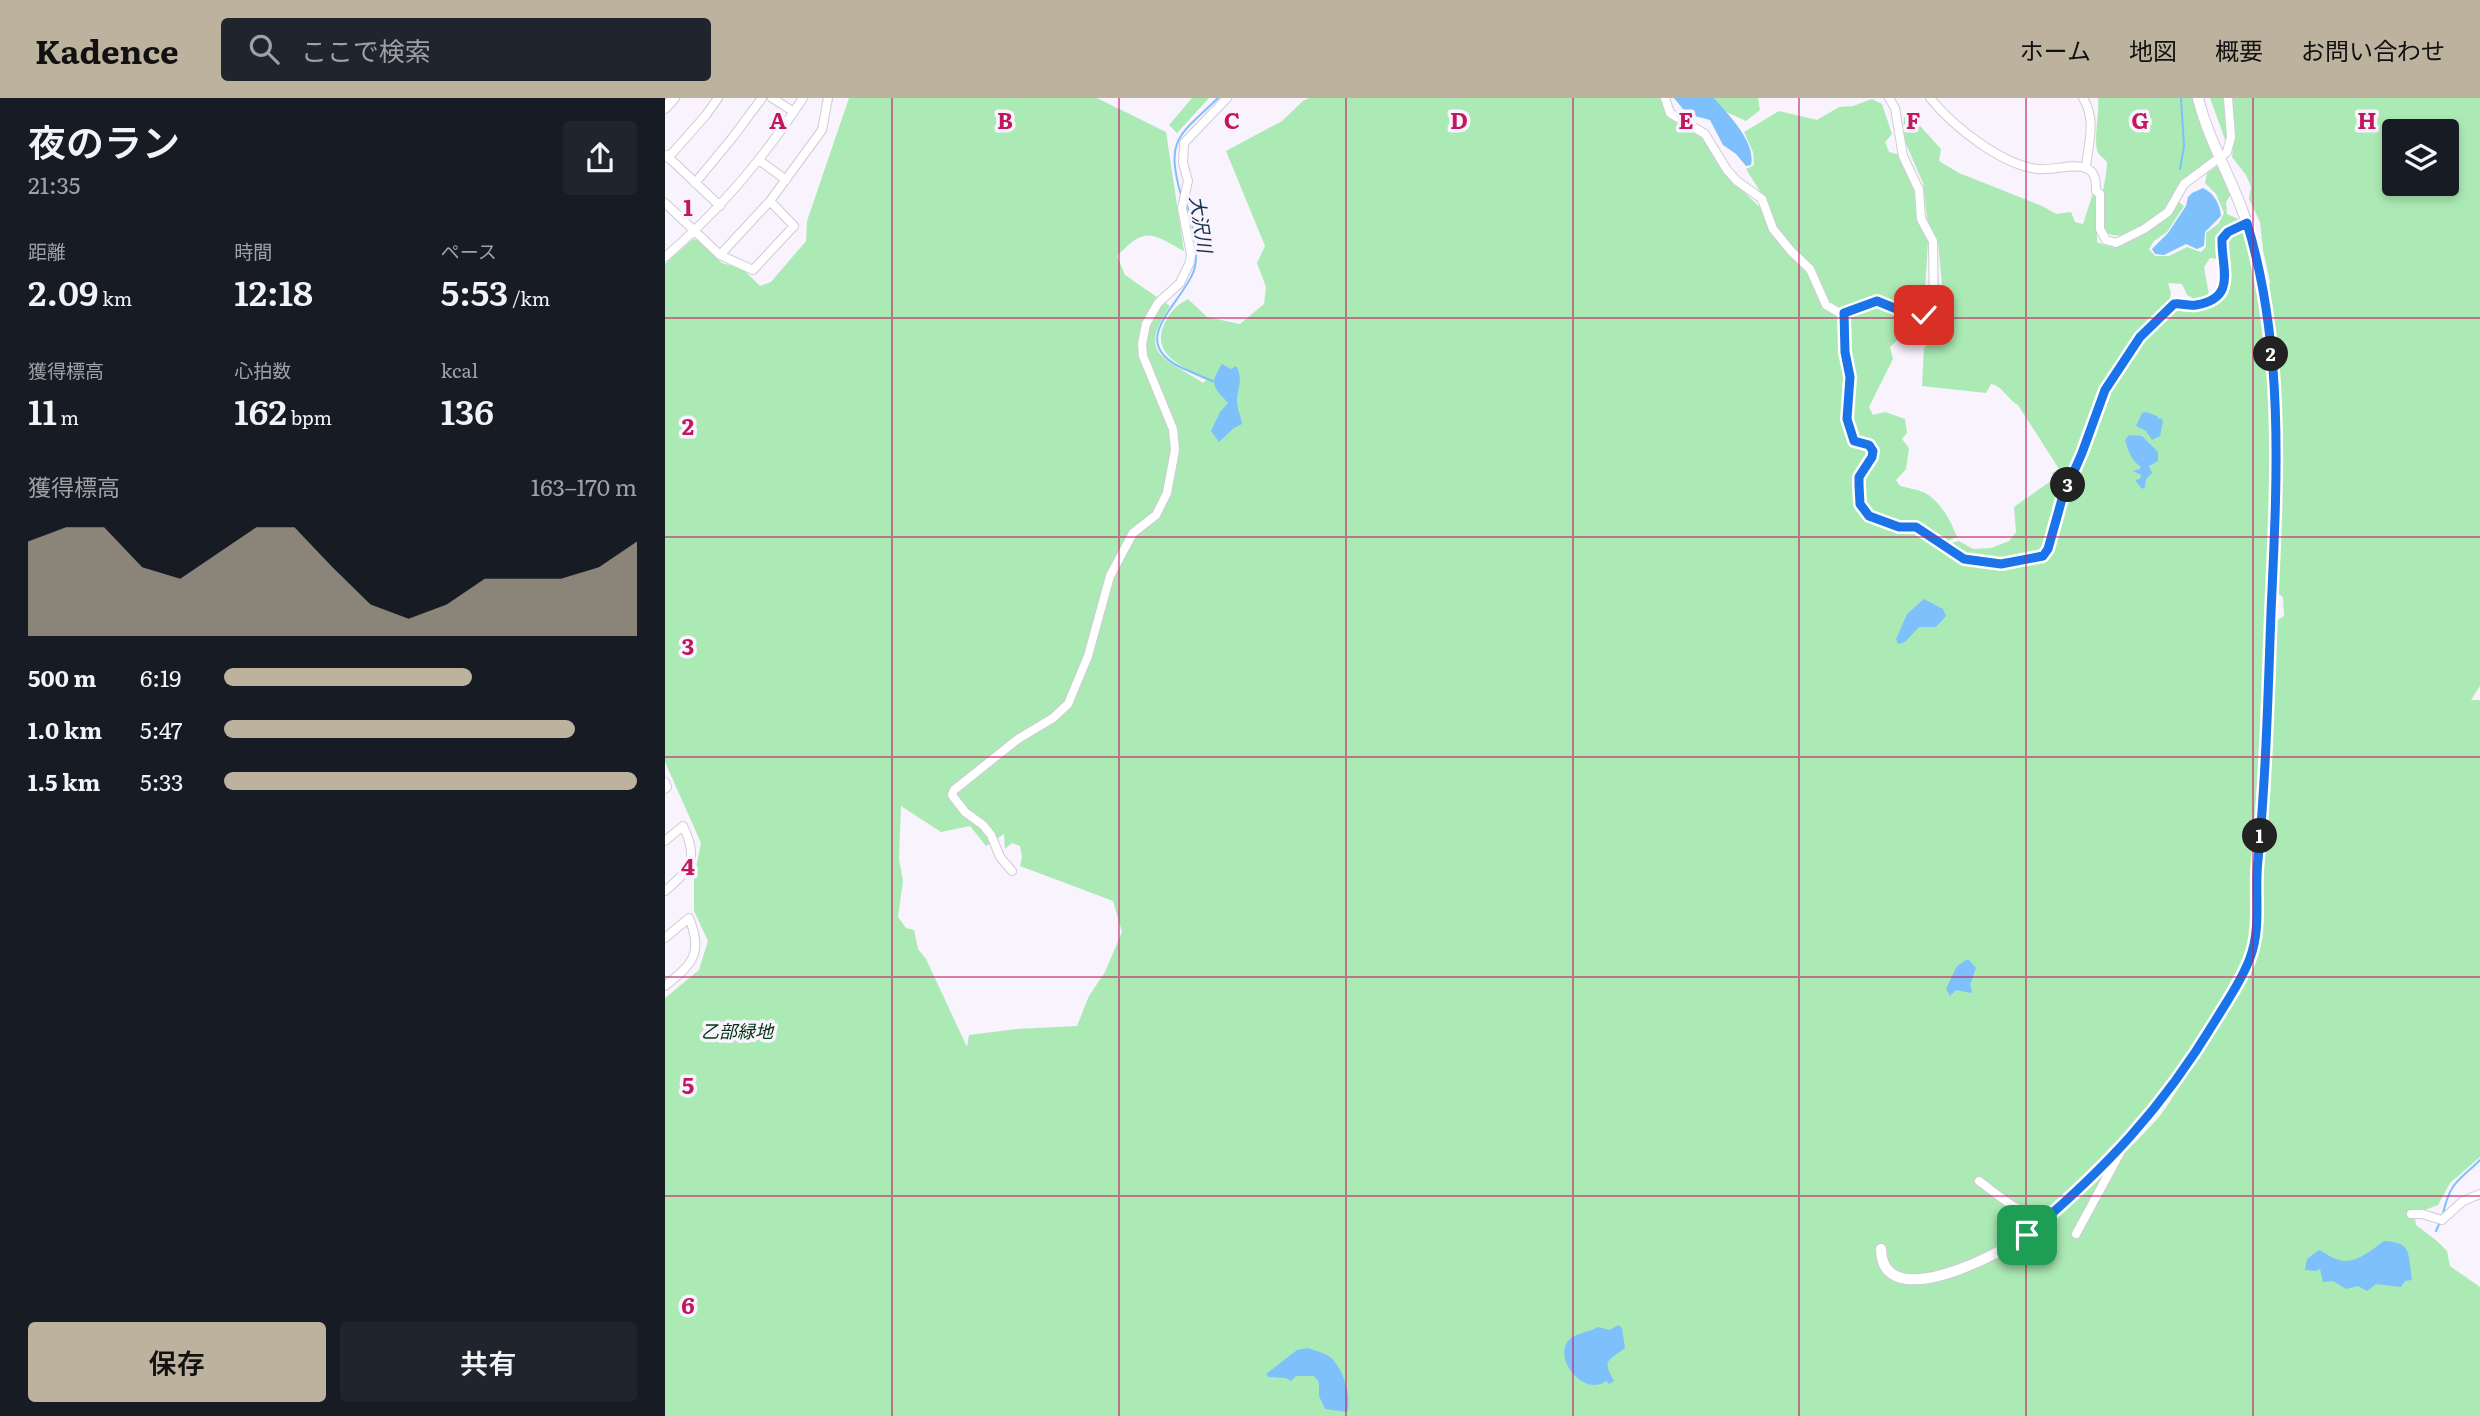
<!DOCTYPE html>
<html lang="ja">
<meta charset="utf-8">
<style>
:root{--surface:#171b24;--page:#20242c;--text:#f1f3f6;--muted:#9ea1a6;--accent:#bcb29e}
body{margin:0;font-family:Literata,"Noto Sans JP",serif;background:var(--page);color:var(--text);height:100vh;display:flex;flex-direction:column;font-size:26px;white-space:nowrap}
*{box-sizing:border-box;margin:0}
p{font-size:23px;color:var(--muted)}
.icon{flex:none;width:38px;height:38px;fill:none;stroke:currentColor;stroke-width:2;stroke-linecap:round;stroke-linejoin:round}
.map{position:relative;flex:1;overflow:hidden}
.panel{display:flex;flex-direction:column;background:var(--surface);width:665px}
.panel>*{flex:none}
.fabs{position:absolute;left:1717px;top:21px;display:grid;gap:14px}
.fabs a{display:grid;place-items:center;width:77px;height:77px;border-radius:7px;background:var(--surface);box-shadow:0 4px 10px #0003;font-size:35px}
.pin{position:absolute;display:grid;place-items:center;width:60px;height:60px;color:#fff;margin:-30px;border-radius:14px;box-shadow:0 4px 10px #0006}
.km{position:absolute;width:35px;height:35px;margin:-18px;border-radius:50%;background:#222;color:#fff;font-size:19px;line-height:35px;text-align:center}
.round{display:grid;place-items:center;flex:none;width:74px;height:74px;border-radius:7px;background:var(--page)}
.head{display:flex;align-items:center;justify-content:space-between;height:119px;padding:0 28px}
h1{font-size:38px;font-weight:600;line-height:52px}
.metrics{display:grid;grid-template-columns:repeat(3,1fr);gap:10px;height:119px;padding:7px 28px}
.metrics div{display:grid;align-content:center}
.metrics b{font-size:35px;font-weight:600}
.metrics small{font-size:19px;font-weight:400}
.metrics p{font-size:19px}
.chart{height:196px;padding:14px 28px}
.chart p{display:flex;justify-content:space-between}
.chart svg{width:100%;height:126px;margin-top:7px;fill:var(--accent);opacity:.7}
.button{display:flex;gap:14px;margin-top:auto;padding:14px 28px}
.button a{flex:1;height:80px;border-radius:7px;background:var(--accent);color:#111;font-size:28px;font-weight:600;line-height:80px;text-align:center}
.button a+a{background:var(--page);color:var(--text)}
ul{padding:0 28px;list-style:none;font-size:23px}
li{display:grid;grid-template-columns:112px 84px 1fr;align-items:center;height:52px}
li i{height:18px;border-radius:9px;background:var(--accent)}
header{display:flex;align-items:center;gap:42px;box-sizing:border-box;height:98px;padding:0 35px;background:var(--accent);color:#111}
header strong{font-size:33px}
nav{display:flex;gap:38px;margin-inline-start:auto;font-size:24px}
.search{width:490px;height:63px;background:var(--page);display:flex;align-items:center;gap:18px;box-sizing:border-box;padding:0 24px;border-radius:7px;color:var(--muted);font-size:26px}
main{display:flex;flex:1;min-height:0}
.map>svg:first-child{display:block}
.green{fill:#aceab5;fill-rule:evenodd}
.water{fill:#7dc0fc}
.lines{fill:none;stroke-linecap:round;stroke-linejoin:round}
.stream{stroke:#7dc0fc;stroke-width:2}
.street-casing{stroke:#d1c9d8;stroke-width:10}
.secondary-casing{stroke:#d1c9d8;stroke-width:12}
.street{stroke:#fff;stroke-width:8}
.secondary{stroke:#fff;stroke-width:10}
.route-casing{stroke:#fff;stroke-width:14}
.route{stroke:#1a73e8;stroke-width:9}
.grid{fill:none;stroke:#c2185b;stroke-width:2;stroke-opacity:0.55}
.labels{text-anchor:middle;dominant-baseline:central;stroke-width:7;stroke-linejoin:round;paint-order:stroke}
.park-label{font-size:18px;font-style:italic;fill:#00340f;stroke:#f8f3fd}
.water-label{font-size:19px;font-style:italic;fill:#143149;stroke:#f8f3fd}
.grid-label{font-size:23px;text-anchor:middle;font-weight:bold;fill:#c2185b;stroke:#f8f3fd;stroke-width:7;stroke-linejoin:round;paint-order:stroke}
</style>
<header>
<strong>Kadence</strong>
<div class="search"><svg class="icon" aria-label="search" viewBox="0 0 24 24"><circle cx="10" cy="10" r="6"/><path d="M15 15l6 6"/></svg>ここで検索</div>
<nav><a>ホーム</a><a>地図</a><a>概要</a><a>お問い合わせ</a></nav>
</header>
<main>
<section class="panel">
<div class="head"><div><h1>夜のラン</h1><p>21:35</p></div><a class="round"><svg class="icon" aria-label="share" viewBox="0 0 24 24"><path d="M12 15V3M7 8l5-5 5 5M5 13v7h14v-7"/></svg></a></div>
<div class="metrics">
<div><p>距離</p><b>2.09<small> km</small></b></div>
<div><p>時間</p><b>12:18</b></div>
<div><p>ペース</p><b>5:53<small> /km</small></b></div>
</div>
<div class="metrics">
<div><p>獲得標高</p><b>11<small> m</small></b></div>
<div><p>心拍数</p><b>162<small> bpm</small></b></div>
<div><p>kcal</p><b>136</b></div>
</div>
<div class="chart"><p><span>獲得標高</span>163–170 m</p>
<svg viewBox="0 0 160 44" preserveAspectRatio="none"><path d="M0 44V11L10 6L20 6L30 20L40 24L50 15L60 6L70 6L80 20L90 33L100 38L110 33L120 24L130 24L140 24L150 20L160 11V44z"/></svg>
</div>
<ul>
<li><b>500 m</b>6:19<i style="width:60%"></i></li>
<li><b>1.0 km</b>5:47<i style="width:85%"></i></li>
<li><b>1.5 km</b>5:33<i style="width:100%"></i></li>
</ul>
<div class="button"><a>保存</a><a>共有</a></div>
</section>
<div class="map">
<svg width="1815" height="1318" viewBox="0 0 1815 1318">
<rect width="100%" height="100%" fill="#f8f3fd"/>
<path class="green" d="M184,0H432L501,34L519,153C485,135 481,128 452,158L460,177L505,208C471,258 501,260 538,285L542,281C521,270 487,259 498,229C504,215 510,208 523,201L542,219L575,226L599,206L601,189L592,165L600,148L561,53L617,23L638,3L644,0H998L1004,17L1011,24L1040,39L1062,78L1099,113L1109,138L1147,181L1160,212C1181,221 1191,214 1211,205L1241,219L1264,221L1262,230L1254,239L1238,237L1225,249L1228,261L1204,309L1208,317L1220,314L1240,321L1242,335L1237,341L1244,350L1241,371L1231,382L1235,388C1242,390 1251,391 1258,394C1275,402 1286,423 1292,439L1282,443L1287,458C1311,468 1352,476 1376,461C1391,451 1391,423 1396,407C1402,390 1412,375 1419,359C1427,339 1431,318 1439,298C1455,264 1481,235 1508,210C1517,207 1526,210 1536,207C1575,198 1557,171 1559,142L1562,137L1575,130L1579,132L1604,261L1609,391L1598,594L1596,669L1588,772L1586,841L1564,900L1511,979L1451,1052L1408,1094L1360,1134L1326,1154L1307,1162L1309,1169C1366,1145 1405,1108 1449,1065C1464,1050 1480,1035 1494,1019C1511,997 1524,970 1539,946C1563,909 1585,875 1596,832L1609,524L1619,518L1618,500L1610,491L1615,341L1612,281L1602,199L1605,184L1598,152L1595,124L1584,101L1586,89L1581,77L1567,59L1569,38L1567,0H1815V588L1806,602H1815V1059L1785,1085L1773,1107L1757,1113L1750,1120L1751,1127L1772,1143L1782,1153L1785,1168L1815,1189V1318H0V900L34,872L43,843L29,813V780L36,745L0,664V166L28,141L33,142L57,165L78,171L95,188L106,184L141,143L142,123ZM1729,33H1782V86H1729ZM236,708L276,734L305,728L321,748L339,736L340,751L347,745L355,748L357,759L355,768L448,803L457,834L440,874L424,898L412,928L352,931L304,937L302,949L261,861L253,851L249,832L241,830L233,819L238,783L234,761Z
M527,0H544L512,35L504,27Z
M1049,0H1093L1095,12L1081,23L1059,13Z
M1433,0H1528L1539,34L1552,59C1540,68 1522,77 1513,89C1508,96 1506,106 1500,112C1490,124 1446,152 1438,128C1431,107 1442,85 1442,64C1440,61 1436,59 1434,56C1427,48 1435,13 1433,0Z
M1545,0H1560L1562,47Z
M1207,1L1217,6L1227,36L1220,44L1224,54L1235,57L1249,82L1257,130L1263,143L1259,210L1252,213L1239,211L1220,203L1178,212L1165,206L1148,168L1127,151L1109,127L1101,103L1081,71L1089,67L1088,54L1079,34L1114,13L1152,22L1174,9L1188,8Z
M1239,19L1248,20L1276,51L1274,63L1294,75L1377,108L1391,116L1406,114L1410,124L1418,126L1428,95L1432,97V144C1437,146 1443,149 1448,148C1470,147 1501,121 1514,104L1519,108L1502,134L1489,143L1484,151L1490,158H1504L1522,149L1536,154L1541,149V135L1554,125L1559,115L1551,96L1540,85L1542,75L1555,66L1567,95L1561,104L1562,116L1578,123L1564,131L1555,161L1545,160L1539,169L1544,197L1534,203L1522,197L1517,186L1503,185L1506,195L1504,206L1461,254L1395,400L1383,433L1381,450L1375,456L1340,462L1294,455L1286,445L1294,443L1308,451L1326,450L1344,443L1351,434L1349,409L1390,380L1387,375L1394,371L1353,307C1342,301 1338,288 1326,286L1321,295L1257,288L1259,250L1272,236L1278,197L1273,144L1262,121L1258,85L1238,39Z"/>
<path class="water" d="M1009,0H1049C1063,17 1091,43 1086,67L1081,68L1071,56L1058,47L1045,22L1022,16Z
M1538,90C1549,95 1555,106 1556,118L1540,134L1539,148L1532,151L1521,146L1499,157L1490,156L1487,151L1503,135L1521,108L1523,99L1527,95Z
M557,266L566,271L571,268C579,281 572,290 572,303C572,311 576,318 577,326L569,330L554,344L546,333L555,314L563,305C548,288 544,287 557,266Z
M1481,314L1492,318L1494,321L1496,320L1498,323L1495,338L1487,342L1481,333L1471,328L1477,315Z
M1464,337L1477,338L1493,354V363L1484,368L1487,375L1481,381L1480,389L1477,391L1470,382L1475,381L1476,377L1468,373L1475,371L1476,369C1465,361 1464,354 1460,342Z
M1259,501L1278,511L1281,518L1271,529H1254L1240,544L1233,546L1231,541L1242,516Z
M1301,862H1304L1311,870L1305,887L1307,893L1306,895L1291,892L1285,898L1281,891L1292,868Z
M1719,1143C1748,1144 1743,1157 1747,1182L1740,1183L1736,1189L1711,1186L1702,1193L1693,1188L1681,1191L1668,1183L1658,1184L1655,1171L1651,1173L1640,1172L1642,1161L1654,1152C1661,1155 1666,1160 1674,1162C1690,1167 1706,1152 1719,1143Z
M953,1227L957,1230L960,1250C942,1264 937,1261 949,1283L944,1286L941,1283C921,1299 888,1263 903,1243C909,1235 925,1234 933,1229L945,1232Z
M643,1250C651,1253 662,1255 668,1262C679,1273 687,1300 682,1314L660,1311L654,1298V1284L649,1278H631L626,1283L621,1280L604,1279L601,1276L632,1252Z"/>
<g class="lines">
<path class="stream" d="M1515,71L1519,48L1516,0
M516,97C500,40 514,38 553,0
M521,104C527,124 536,155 528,175C514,208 463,243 515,269C527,274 538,280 551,284
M1778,1116C1785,1083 1794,1083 1815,1062
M1771,1133L1775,1124"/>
<g class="street-casing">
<path id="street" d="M107,0L129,14
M1000,0L1005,15L1040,36L1062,72L1072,83L1097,101L1108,131L1126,153L1145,171L1161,207L1173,214H1179L1212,203L1239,214L1269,218L1268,143L1256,121L1254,92L1238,58L1230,10L1224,0
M1265,0C1288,28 1335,66 1372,71C1387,73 1407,65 1421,70C1431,74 1431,84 1431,93L1435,96V131L1441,142L1451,145L1479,131L1503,114L1519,86L1562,54L1566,39L1563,0
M1418,0C1432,23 1423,45 1421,70
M1,57L55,108
M3,60L41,17L53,0
M94,62L121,82
M30,85L68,39L97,0
M0,105L55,157L88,172L129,128L105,103
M55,157L105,103L157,32L163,0
M0,159C54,113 99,60 138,0
M1179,214L1180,254L1185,279L1182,321L1189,343L1204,347L1208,353L1207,359L1194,379V387L1195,406L1204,418L1234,429H1251L1299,461L1336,466L1378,458L1383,451L1397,401L1417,355L1440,292L1475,239L1509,206L1528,207L1552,200L1560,184L1557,141L1563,134L1582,125
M0,684L2,689L0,691
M0,743L18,728C34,760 26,771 0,793
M347,773L335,759L326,737L318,727L300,714L287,697L289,692L353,641L388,620L403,606L423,558L445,478L468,435L491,417L502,395L510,352L508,331L478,258L477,246L481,226L493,205L515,185L525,164L526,156L517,110L523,83L518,65L519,45L562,0
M0,840L24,820C39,856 27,866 0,888
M1314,1083C1335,1098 1356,1119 1383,1120
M1746,1116H1757L1777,1122L1798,1103L1815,1096
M1411,1136L1455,1055"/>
</g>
<g class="secondary-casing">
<path id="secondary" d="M0,10L9,0
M1216,1151C1217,1219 1340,1154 1364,1135C1439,1077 1501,1004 1550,924C1562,904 1575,884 1584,862C1597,831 1590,797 1592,764C1599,677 1603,590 1607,503C1608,463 1612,423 1612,383C1612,305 1605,229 1589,152C1578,97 1546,53 1533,0"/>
</g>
<use href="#street" class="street"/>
<use href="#secondary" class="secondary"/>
</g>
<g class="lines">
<g class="route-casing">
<path id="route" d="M1259,217L1239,214L1212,203L1179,215L1180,254L1185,279L1182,321L1189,343L1204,347L1208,353L1207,359L1194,379V387L1195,406L1204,418L1234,429H1251L1299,461L1336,466L1378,458L1383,451L1397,401L1417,355L1440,292L1475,239L1509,206C1516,205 1523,208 1531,207C1573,200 1556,170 1557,141L1563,134L1582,125C1620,251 1612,384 1606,514C1603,597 1601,679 1593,762C1589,794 1597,829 1585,860C1577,882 1562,903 1550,923C1497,1011 1440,1071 1362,1137"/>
</g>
<use href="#route" class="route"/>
</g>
<path class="grid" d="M227,0V1318M454,0V1318M681,0V1318M908,0V1318M1134,0V1318M1361,0V1318M1588,0V1318M0,220H1815M0,439H1815M0,659H1815M0,879H1815M0,1098H1815"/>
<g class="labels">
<g class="park-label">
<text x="72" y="932">乙部緑地</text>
</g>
<g class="water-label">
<text transform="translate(537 126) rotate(81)">大沢川</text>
</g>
</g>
<g class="grid-label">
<text x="113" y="31">A</text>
<text x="340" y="31">B</text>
<text x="567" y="31">C</text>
<text x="794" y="31">D</text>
<text x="1021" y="31">E</text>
<text x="1248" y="31">F</text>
<text x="1475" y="31">G</text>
<text x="1702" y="31">H</text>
<text x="23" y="118">1</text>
<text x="23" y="337">2</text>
<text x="23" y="557">3</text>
<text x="23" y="777">4</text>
<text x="23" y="996">5</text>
<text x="23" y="1216">6</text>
</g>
</svg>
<div class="fabs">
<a><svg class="icon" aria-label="layers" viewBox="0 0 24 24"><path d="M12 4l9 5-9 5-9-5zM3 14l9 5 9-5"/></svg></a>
</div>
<div class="pin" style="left:1362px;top:1137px;background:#1e9e55"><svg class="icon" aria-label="arrive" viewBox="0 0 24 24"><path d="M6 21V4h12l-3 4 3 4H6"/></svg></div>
<div class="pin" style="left:1259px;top:217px;background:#d93025"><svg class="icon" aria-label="check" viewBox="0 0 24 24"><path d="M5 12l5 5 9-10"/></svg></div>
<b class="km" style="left:1595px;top:738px">1</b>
<b class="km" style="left:1606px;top:256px">2</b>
<b class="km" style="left:1403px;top:387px">3</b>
</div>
</main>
